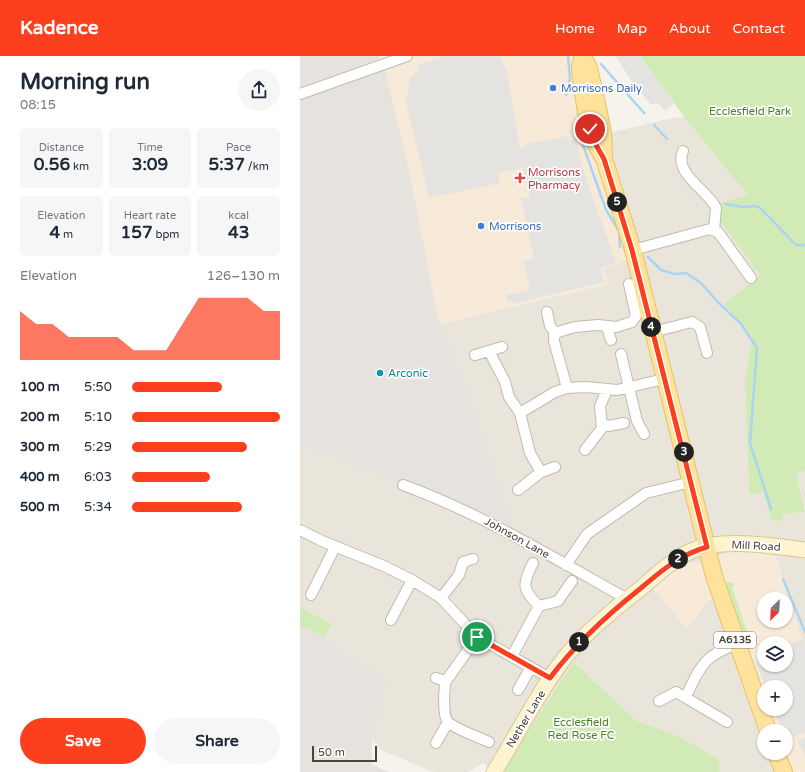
<!DOCTYPE html>
<meta charset="utf-8">
<style>
:root{--surface:#fff;--page:#f6f6f7;--text:#1f2937;--muted:#747a83;--accent:#fc3f1d}
body{margin:0;font-family:"Varela Round",sans-serif;background:var(--page);color:var(--text);height:100vh;display:flex;flex-direction:column;font-size:15px;white-space:nowrap}
*{box-sizing:border-box;margin:0}
p{font-size:13px;color:var(--muted)}
.icon{flex:none;width:22px;height:22px;fill:none;stroke:currentColor;stroke-width:2;stroke-linecap:round;stroke-linejoin:round}
.map{position:relative;flex:1;overflow:hidden}
.drawer{display:flex;flex-direction:column;background:var(--surface);width:300px}
.drawer>*{flex:none}
.needle{width:26px;rotate:204deg}
.controls{position:absolute;left:457px;top:536px;display:grid;gap:8px}
.controls a{display:grid;place-items:center;width:36px;height:36px;border-radius:50%;background:var(--surface);box-shadow:0 1px 3px #0004;font-size:20px}
.scale{position:absolute;left:12px;bottom:10px;width:65px;box-sizing:border-box;padding-left:4px;border:2px solid #4b4439;border-top:0;font-size:11px;line-height:14px;white-space:nowrap;color:#4b4439;-webkit-text-stroke:3px #fff;paint-order:stroke}
.pin{position:absolute;display:grid;place-items:center;width:34px;height:34px;color:#fff;margin:-17px;border:2px solid #fff;border-radius:50%;box-shadow:0 1px 4px #0007}
.km{position:absolute;width:20px;height:20px;margin:-10px;border-radius:50%;background:#222;color:#fff;font-size:11px;line-height:20px;text-align:center}
.round{display:grid;place-items:center;flex:none;width:42px;height:42px;border-radius:21px;background:var(--page)}
.summary{display:flex;align-items:center;justify-content:space-between;height:68px;padding:0 20px}
h1{font-size:22px;font-weight:700;line-height:30px}
.stats{display:grid;grid-template-columns:repeat(3,1fr);gap:6px;height:68px;padding:4px 20px}
.stats div{display:grid;align-content:center;border-radius:6px;background:var(--page);text-align:center}
.stats b{font-size:17px;font-weight:700}
.stats small{font-size:11px;font-weight:400}
.stats p{font-size:11px}
.chart{height:112px;padding:8px 20px}
.chart p{display:flex;justify-content:space-between}
.chart svg{width:100%;height:72px;margin-top:4px;fill:var(--accent);opacity:.7}
.action{display:flex;gap:8px;margin-top:auto;padding:8px 20px}
.action a{flex:1;height:46px;border-radius:24px;background:var(--accent);color:#fff;font-size:16px;font-weight:700;line-height:46px;text-align:center}
.action a+a{background:var(--page);color:var(--text)}
ul{padding:0 20px;list-style:none;font-size:13px}
li{display:grid;grid-template-columns:64px 48px 1fr;align-items:center;height:30px}
li i{height:10px;border-radius:5px;background:var(--accent)}
header{display:flex;align-items:center;gap:24px;box-sizing:border-box;height:56px;padding:0 20px;background:var(--accent);color:#fff}
header strong{font-size:19px}
nav{display:flex;gap:22px;margin-inline-start:auto;font-size:14px}
main{display:flex;flex:1;min-height:0}
.map>svg:first-child{display:block}
.residential{fill:#eae5da}
.commercial{fill:#f7ead8;fill-rule:evenodd}
.industrial{fill:#e6e2dd}
.green{fill:#d2eab5}
.parking{fill:#e5e3e0}
.lines{fill:none;stroke-linecap:round;stroke-linejoin:round}
.stream{stroke:#a9d4f2;stroke-width:2.5}
.street-casing{stroke:#c2bbae;stroke-width:12}
.secondary-casing{stroke:#d6c79b;stroke-width:17}
.primary-casing{stroke:#e6c16a;stroke-width:18}
.street{stroke:#fff;stroke-width:10}
.secondary{stroke:#fff3cd;stroke-width:15}
.primary{stroke:#ffe39c;stroke-width:16}
.route-casing{stroke:#fff;stroke-width:8}
.route{stroke:#fc3f1d;stroke-width:5}
.shop-dot{fill:#3f7fe0;stroke:#fff;stroke-width:1.5}
.health-dot{fill:#e0444e;stroke:#fff;stroke-width:1.5}
.culture-dot{fill:#0f9aa8;stroke:#fff;stroke-width:1.5}
.labels{text-anchor:middle;dominant-baseline:central;stroke-width:3.5;stroke-linejoin:round;paint-order:stroke}
.shield{fill:#fff;stroke:#817c74;stroke-width:1}
.shield-label{font-size:10px;font-weight:bold;fill:#4b4439}
.shop-label{font-size:11px;fill:#366cbe;stroke:#fff;text-anchor:start}
.park-label{font-size:11px;fill:#4a7f2a;stroke:#fff}
.health-label{font-size:11px;fill:#be3a42;stroke:#fff;text-anchor:start}
.culture-label{font-size:11px;fill:#0d838f;stroke:#fff;text-anchor:start}
.street-label{font-size:11px;fill:#4b4439;stroke:#fff}
</style>
<header>
<strong>Kadence</strong>
<nav><a>Home</a><a>Map</a><a>About</a><a>Contact</a></nav>
</header>
<main>
<section class="drawer">
<div class="summary"><div><h1>Morning run</h1><p>08:15</p></div><a class="round"><svg class="icon" aria-label="share" viewBox="0 0 24 24"><path d="M12 15V3M7 8l5-5 5 5M5 13v7h14v-7"/></svg></a></div>
<div class="stats">
<div><p>Distance</p><b>0.56<small> km</small></b></div>
<div><p>Time</p><b>3:09</b></div>
<div><p>Pace</p><b>5:37<small> /km</small></b></div>
</div>
<div class="stats">
<div><p>Elevation</p><b>4<small> m</small></b></div>
<div><p>Heart rate</p><b>157<small> bpm</small></b></div>
<div><p>kcal</p><b>43</b></div>
</div>
<div class="chart"><p><span>Elevation</span>126–130 m</p>
<svg viewBox="0 0 160 44" preserveAspectRatio="none"><path d="M0 44V14L10 22L20 22L30 30L40 30L50 30L60 30L70 38L80 38L90 38L100 22L110 6L120 6L130 6L140 6L150 14L160 14V44z"/></svg>
</div>
<ul>
<li><b>100 m</b>5:50<i style="width:61%"></i></li>
<li><b>200 m</b>5:10<i style="width:100%"></i></li>
<li><b>300 m</b>5:29<i style="width:78%"></i></li>
<li><b>400 m</b>6:03<i style="width:53%"></i></li>
<li><b>500 m</b>5:34<i style="width:74%"></i></li>
</ul>
<div class="action"><a>Save</a><a>Share</a></div>
</section>
<div class="map">
<svg width="505" height="716" viewBox="0 0 505 716">
<rect width="100%" height="100%" fill="#f6f3ec"/>
<path class="residential" d="M377,61H384L449,139L421,166L460,219L424,248L452,281L445,325L449,438L464,437L483,458L505,456V592L474,496L403,508L397,506L409,544L415,543L464,680V697H470L478,716H419V703L380,681L335,664L274,606L201,716L183,707L168,716H133L81,694L72,684L87,625L72,612L51,604L43,597L35,585L25,581L32,568L0,551V390L128,434L214,472L169,338L140,268L308,228L303,213L326,204L309,77Z
M496,415L505,416V453Z"/>
<path class="commercial" d="M100,0H296L309,77L326,204L303,213L308,228L140,268L83,6Z
M428,495L474,496L505,592V716H478L470,697H486V675H464L415,543L409,544L387,573L351,530L376,511L389,505L403,508ZM464,543H486V565H464ZM464,587H486V609H464ZM464,631H486V653H464Z"/>
<path class="industrial" d="M0,0H79V5L83,6L110,119L136,252L140,268L169,338L214,472L128,434L0,390Z
M0,570L35,585L43,597L51,604L72,612L87,625L72,684V709L89,716H0Z"/>
<path class="green" d="M340,0H505V416L496,415L505,456L483,458V465L471,464L464,437L449,438L445,325L452,281L424,248L460,219L421,166L420,147L448,139L384,61Z
M428,526H433L434,530L432,531L447,576L442,578L426,531V527Z
M0,551L32,568L25,581L0,570Z
M274,606L335,664L380,681L419,703V716H201Z"/>
<path class="parking" d="M145,0H200L207,17L220,93L230,87L268,80L269,85L275,83L285,120L316,206L301,212L304,226L212,248V245L208,246L206,239L230,234L223,205L234,202L221,143L230,141L223,112L198,117L200,127L129,142L106,46L111,20L119,15L117,10Z
M316,0H340L374,48L365,55L358,47L351,49L330,23Z
M502,584L505,592V677L486,683V675H482L474,653H486V631H465L456,606L464,603V609H486V590Z
M505,681V700L498,685Z"/>
<g class="lines">
<path class="stream" d="M301,8L344,57
M266,39L270,23L268,0
M354,69L367,83
M276,78L282,86L306,154L319,175L320,191
M425,148L442,151L456,150L460,152L496,189H505
M348,201L361,214L375,218L386,217L401,227L417,245L441,268L457,292L450,387L471,453
M483,523L505,576"/>
<g class="street-casing">
<path id="street" d="M0,38L107,0
M383,95C373,118 409,135 416,152L414,174
M333,194L410,173L418,176L451,222
M247,256L250,270L256,278
M307,271L311,284
M353,276L392,266L400,271L407,297
M189,295L205,326L209,341L220,357L230,397L241,416
M321,298L337,365L344,378
M175,299L202,291
M267,332L254,285V279L258,276L275,271L298,269L316,271L332,266L336,260L329,228
M220,357L255,336L267,332L286,331L317,334L364,323
M302,368L308,370L324,367
M285,394L302,372L300,350L307,334
M103,429C182,458 254,502 327,543
M218,434L241,416L255,411
M0,474L22,485L84,510L112,524L141,542L177,581L250,622
M233,507C222,528 222,534 239,550L258,545L272,525
M266,509L287,478L346,437L391,426
M11,539L35,491
M141,542L159,519L163,506L173,503
M91,564L112,524
M177,581L146,625C144,633 142,662 149,667C160,675 176,680 189,686
M212,600L239,550
M136,622L146,625
M218,634L231,611
M386,640C401,610 403,600 437,588
M359,645L376,636L427,666
M136,687L148,666"/>
</g>
<g class="secondary-casing">
<path id="secondary" d="M194,716C218,678 238,636 266,600C287,575 314,553 340,533C355,520 372,504 391,495C422,481 472,490 505,494"/>
</g>
<g class="primary-casing">
<path id="primary" d="M282,0L289,12L297,47L303,77L304,103L333,194L414,520L468,675
M280,9V15C285,48 285,70 302,100
M476,697L484,716"/>
</g>
<use href="#street" class="street"/>
<use href="#secondary" class="secondary"/>
<use href="#primary" class="primary"/>
</g>
<g class="lines">
<g class="route-casing">
<path id="route" d="M177,581L250,622C276,587 307,559 341,532C361,515 381,498 407,491L332,194L304,103L292,82L290,73"/>
</g>
<use href="#route" class="route"/>
</g>
<g class="shop-dot">
<circle cx="253" cy="32" r="4"/>
<circle cx="181" cy="170" r="4"/>
</g>
<path class="health-dot" d="M218 116h4v4h4v4h-4v4h-4v-4h-4v-4h4z"/>
<circle class="culture-dot" cx="80" cy="317" r="4"/>
<g class="labels">
<rect class="shield" x="414" y="576" width="42" height="16" rx="3"/>
<g class="shield-label">
<text x="435" y="584">A6135</text>
</g>
<g class="shop-label">
<text x="261" y="32">Morrisons Daily</text>
<text x="189" y="170">Morrisons</text>
</g>
<g class="park-label">
<text x="450" y="55">Ecclesfield Park</text>
<text x="281" y="666">Ecclesfield<tspan x="281" dy="13">Red Rose FC</tspan></text>
</g>
<g class="health-label">
<text x="228" y="116">Morrisons<tspan x="228" dy="13">Pharmacy</tspan></text>
</g>
<g class="culture-label">
<text x="88" y="317">Arconic</text>
</g>
<g class="street-label">
<text transform="translate(217 482) rotate(29)">Johnson Lane</text>
<text transform="translate(456 490) rotate(3)">Mill Road</text>
<text transform="translate(226 663) rotate(-59)">Nether Lane</text>
</g>
</g>
</svg>
<div class="controls">
<a><svg class="needle" viewBox="-14 -14 28 28"><path d="M0-13l5 13h-10z" fill="#e53935"/><path d="M0 13l5-13h-10z" fill="#747a83"/></svg></a>
<a><svg class="icon" aria-label="layers" viewBox="0 0 24 24"><path d="M12 4l9 5-9 5-9-5zM3 14l9 5 9-5"/></svg></a>
<a>+</a>
<a>−</a>
</div>
<div class="scale">50 m</div>
<div class="pin" style="left:177px;top:581px;background:#1e9e55"><svg class="icon" aria-label="arrive" viewBox="0 0 24 24"><path d="M6 21V4h12l-3 4 3 4H6"/></svg></div>
<div class="pin" style="left:290px;top:73px;background:#d93025"><svg class="icon" aria-label="check" viewBox="0 0 24 24"><path d="M5 12l5 5 9-10"/></svg></div>
<b class="km" style="left:279px;top:586px">1</b>
<b class="km" style="left:378px;top:503px">2</b>
<b class="km" style="left:384px;top:396px">3</b>
<b class="km" style="left:351px;top:271px">4</b>
<b class="km" style="left:317px;top:146px">5</b>
</div>
</main>
